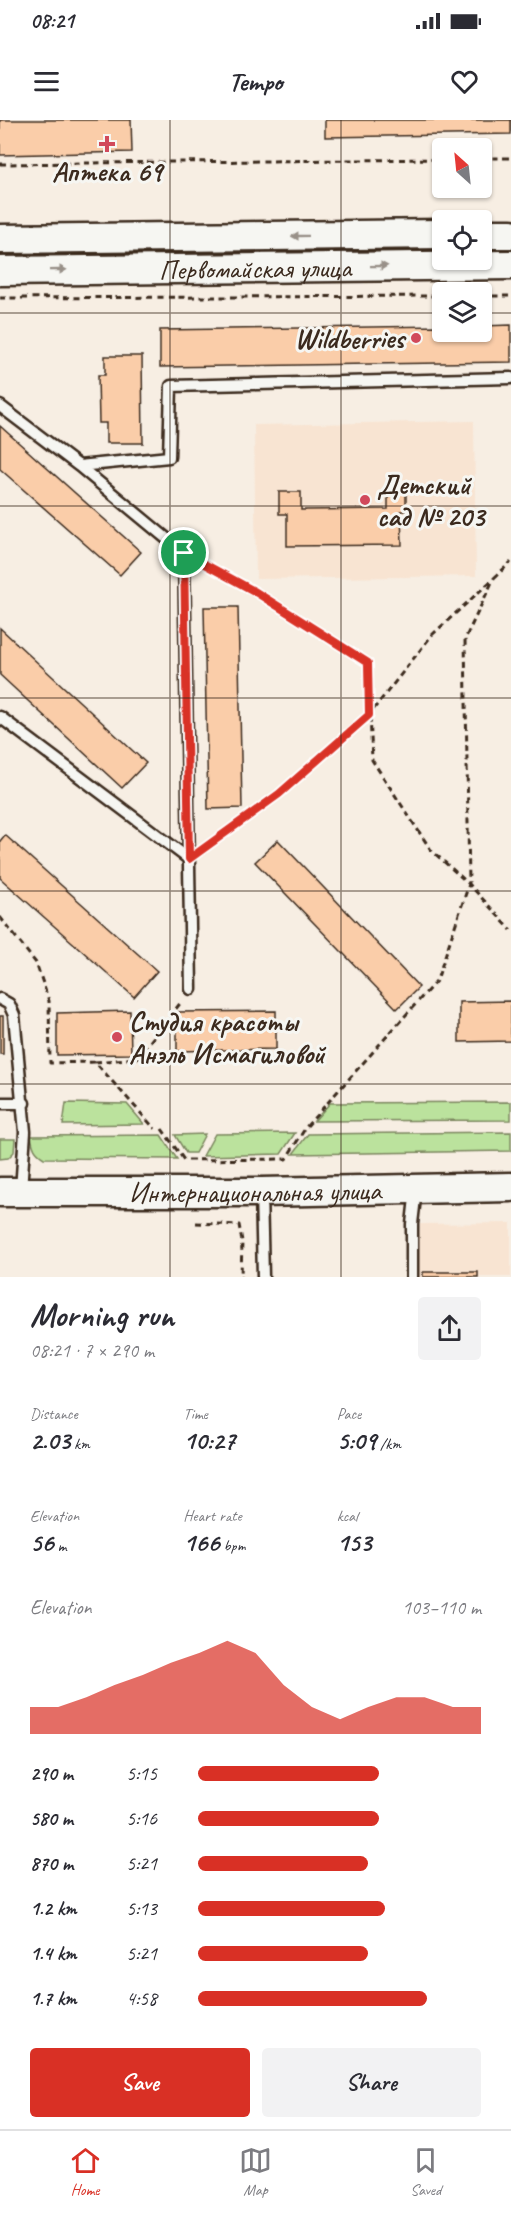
<!DOCTYPE html>
<meta charset="utf-8">
<style>
:root{--surface:#fff;--page:#f2f2f3;--text:#2b2b33;--muted:#7c7c81;--line:#e1e1e2;--accent:#d93025}
body{margin:0;font-family:Caveat,sans-serif;background:var(--page);color:var(--text);height:100vh;display:flex;flex-direction:column;font-size:22px;white-space:nowrap}
*{box-sizing:border-box;margin:0}
p{font-size:20px;color:var(--muted)}
.icon{flex:none;width:33px;height:33px;fill:none;stroke:currentColor;stroke-width:2;stroke-linecap:round;stroke-linejoin:round}
.map{position:relative;height:1157px;overflow:hidden}
.drawer{display:flex;flex-direction:column;background:var(--surface);flex:1}
.drawer>*{flex:none}
.needle{width:39px;rotate:333deg}
.tools{position:absolute;left:432px;top:18px;display:grid;gap:12px}
.tools a{display:grid;place-items:center;width:60px;height:60px;border-radius:6px;background:var(--surface);box-shadow:0 2px 4px #0004;font-size:30px}
.pin{position:absolute;display:grid;place-items:center;width:51px;height:51px;color:#fff;margin:-26px;border:3px solid #fff;border-radius:50%;box-shadow:0 2px 6px #0007}
.round{display:grid;place-items:center;flex:none;width:63px;height:63px;border-radius:6px;background:var(--page)}
.headline{display:flex;align-items:center;justify-content:space-between;height:102px;padding:0 30px}
h1{font-size:33px;font-weight:700;line-height:45px}
.figures{display:grid;grid-template-columns:repeat(3,1fr);gap:9px;height:102px;padding:6px 30px}
.figures div{display:grid;align-content:center}
.figures b{font-size:26px;font-weight:700}
.figures small{font-size:16px;font-weight:400}
.figures p{font-size:16px}
.chart{height:168px;padding:12px 30px}
.chart p{display:flex;justify-content:space-between}
.chart svg{width:100%;height:108px;margin-top:6px;fill:var(--accent);opacity:.7}
.button{display:flex;gap:12px;margin-top:auto;padding:12px 30px}
.button a{flex:1;height:69px;border-radius:6px;background:var(--accent);color:#fff;font-size:24px;font-weight:700;line-height:69px;text-align:center}
.button a+a{background:var(--page);color:var(--text)}
ul{padding:0 30px;list-style:none;font-size:20px}
li{display:grid;grid-template-columns:96px 72px 1fr;align-items:center;height:45px}
li i{height:15px;border-radius:8px;background:var(--accent)}
.status{display:flex;justify-content:space-between;align-items:center;height:42px;padding:0 30px;background:var(--surface);direction:ltr}
.status svg{height:16px;fill:currentColor}
header{display:flex;justify-content:space-between;align-items:center;height:78px;padding:0 30px;background:var(--surface);font-size:27px;font-weight:700}
.tab-bar{display:flex;justify-content:space-around;align-items:center;height:84px;border-top:2px solid var(--line);background:var(--surface);font-size:16px;color:var(--muted)}
.tab-bar a{display:grid;justify-items:center;gap:3px}
.tab-bar .on{color:var(--accent)}
.map>svg:first-child{display:block}
.built{fill:#f8e4d2}
.green{fill:#bbe29d;stroke:#7b865e;stroke-width:1.5}
.building{fill:#facda9;stroke:#3b2a1e;stroke-width:1.5}
.lines{fill:none;stroke-linecap:round;stroke-linejoin:round}
.lane-casing{stroke:#3b2a1e;stroke-width:15}
.secondary-casing{stroke:#3b2a1e;stroke-width:33}
.path{stroke:#3b2a1e;stroke-width:3;stroke-dasharray:6 4.5;stroke-linecap:butt}
.lane{stroke:#f6f6f2;stroke-width:10}
.secondary{stroke:#f6f6f2;stroke-width:28}
.oneway{fill:#989088}
.route-casing{stroke:#fff;stroke-width:12}
.route{stroke:#d93025;stroke-width:8}
.grid{fill:none;stroke:#3b2a1e;stroke-width:1.5;stroke-opacity:0.55}
.poi-dot{fill:#d1495b;stroke:#f6f6f2;stroke-width:2}
.labels{text-anchor:middle;dominant-baseline:central;stroke-width:6;stroke-linejoin:round;paint-order:stroke}
.poi-label{font-size:28px;font-weight:bold;fill:#3b2a1e;stroke:#f6f6f2;text-anchor:start}
.street-label{font-size:28px;fill:#3b2a1e;stroke:#f6f6f2}
</style>
<div class="status"><b>08:21</b><svg viewBox="0 0 49 12"><path d="M0 12V9h3v3zM5 12V6h3v6zM10 12V3h3v9zM15 12V0h3v12zM26 1h20v11H26zM47 4h2v5h-2z"/></svg></div>
<header><svg class="icon" aria-label="menu" viewBox="0 0 24 24"><path d="M4 6h16M4 12h16M4 18h16"/></svg>Tempo<svg class="icon" aria-label="heart" viewBox="0 0 24 24"><path d="M12 20l-8-8c-3-5 5-10 8-4 3-6 11-1 8 4z"/></svg></header>
<div class="map">
<svg width="511" height="1157" viewBox="0 0 511 1157">
<rect width="100%" height="100%" fill="#f7eee3"/>
<filter id="ink" filterUnits="userSpaceOnUse"><feTurbulence type="fractalNoise" baseFrequency=".0167" numOctaves="2"/><feDisplacementMap in="SourceGraphic" scale="12" xChannelSelector="R" yChannelSelector="G"/><feConvolveMatrix kernelMatrix="1 2 1 2 8 2 1 2 1" color-interpolation-filters="sRGB"/></filter>
<g filter="url(#ink)">
<path class="built" d="M474,301L476,456L256,459L254,305Z
M511,1103V1157H417L420,1104Z"/>
<path class="green" d="M511,982V1000L314,1001L330,983Z
M66,983L127,984L144,1004L63,1005Z
M511,1012V1031L293,1034L308,1014Z
M295,1013L281,1034L203,1036L215,1014Z
M205,1014L195,1033H186L175,1015Z
M161,1015L177,1039L44,1038C34,1032 33,1027 31,1016Z
M0,1019H15L14,1032L8,1038L0,1039Z"/>
<path class="building" d="M0,0H131L132,32L0,35Z
M325,0H511V14L325,17Z
M511,205V242L160,247V210L442,206V212H482V206Z
M105,236H142L143,323H106V303H99L98,255H105Z
M0,306L141,432L120,455L0,349Z
M388,371H406V391H401L402,425L287,426V394H279V372H301V390L388,389Z
M204,487H238L242,688L208,689Z
M0,508L146,643L122,668L0,555Z
M5,715L157,851L134,877L0,758V721Z
M278,720L419,867L397,889L255,742Z
M511,881V921L459,922V882Z
M130,891L131,934L57,935V893Z
M276,891V929L177,931V892Z
M0,896H3V934H0Z
M423,1152H478V1157H423Z"/>
<g class="lines">
<g class="lane-casing">
<path id="lane" d="M0,286L79,346L169,337L171,266L511,258
M79,346L184,433L191,869
M0,597L189,739
M0,879L9,884L14,895L25,1012L21,1070
M0,983H24
M261,1072L263,1157
M412,1157V1104L416,1069"/>
</g>
<g class="secondary-casing">
<g id="secondary">
<path d="M482,114H511"/>
<path d="M0,119L442,114"/>
<path id="s1" d="M0,151L511,145"/>
<path id="s2" d="M0,1072H261L511,1067"/>
</g>
</g>
<path class="path" d="M482,38H511
M0,44L442,39
M482,176H511
M0,178L442,176
M198,441L253,471L368,543L372,640L431,730L469,764L511,810
M203,729L279,674L369,595L432,515L493,459
M0,797L36,843L49,881L50,943L95,942L155,1009
M95,942L137,938L182,881
M162,1009L184,1040L286,1039L306,1007L437,860L469,764L465,519L494,458L511,442
M196,1103L239,1105L242,1121L241,1157"/>
<use href="#lane" class="lane"/>
<use href="#secondary" class="secondary"/>
</g>
<defs><path id="oneway-solid" d="M-6-.8H1V-3.2L6.5 0L1 3.2V.8H-6Z" transform="scale(1.5)"/></defs>
<g class="oneway">
<use href="#oneway-solid" transform="translate(300 116) rotate(179)"/>
<use href="#oneway-solid" transform="translate(379 146) rotate(-1)"/>
<use href="#oneway-solid" transform="translate(58 150) rotate(-1)"/>
</g>
</g>
<g class="lines" filter="url(#ink)">
<g class="route-casing">
<path id="route" d="M184,433L254,471L368,543L369,595L279,674L189,739Z"/>
</g>
<use href="#route" class="route"/>
</g>
<path class="grid" d="M170,0V1157M341,0V1157M0,193H442M482,193H511M0,386H511M0,578H511M0,771H511M0,964H511"/>
<g class="poi-dot">
<path d="M104 15h6v6h6v6h-6v6h-6v-6h-6v-6h6z"/>
<circle cx="416" cy="218" r="6"/>
<circle cx="365" cy="380" r="6"/>
<circle cx="117" cy="917" r="6"/>
</g>
<g class="labels">
<g class="poi-label">
<text x="107" y="51" text-anchor="middle">Аптека 69</text>
<text x="404" y="218" text-anchor="end">Wildberries</text>
<text x="377" y="364">Детский<tspan x="377" dy="32">сад № 203</tspan></text>
<text x="129" y="901">Студия красоты<tspan x="129" dy="32">Анэль Исмагиловой</tspan></text>
</g>
<g class="street-label">
<text stroke="none"><textPath href="#s1" startOffset="255">Первомайская улица</textPath></text>
<text stroke="none"><textPath href="#s2" startOffset="255">Интернациональная улица</textPath></text>
</g>
</g>
</svg>
<div class="tools">
<a><svg class="needle" viewBox="-14 -14 28 28"><path d="M0-13l5 13h-10z" fill="#e53935"/><path d="M0 13l5-13h-10z" fill="#7c7c81"/></svg></a>
<a><svg class="icon" aria-label="locate" viewBox="0 0 24 24"><circle cx="12" cy="12" r="6"/><path d="M12 2v4M12 18v4M2 12h4M18 12h4"/></svg></a>
<a><svg class="icon" aria-label="layers" viewBox="0 0 24 24"><path d="M12 4l9 5-9 5-9-5zM3 14l9 5 9-5"/></svg></a>
</div>
<div class="pin" style="left:184px;top:433px;background:#1e9e55"><svg class="icon" aria-label="arrive" viewBox="0 0 24 24"><path d="M6 21V4h12l-3 4 3 4H6"/></svg></div>
</div>
<section class="drawer">
<div class="headline"><div><h1>Morning run</h1><p>08:21 · 7 × 290 m</p></div><a class="round"><svg class="icon" aria-label="share" viewBox="0 0 24 24"><path d="M12 15V3M7 8l5-5 5 5M5 13v7h14v-7"/></svg></a></div>
<div class="figures">
<div><p>Distance</p><b>2.03<small> km</small></b></div>
<div><p>Time</p><b>10:27</b></div>
<div><p>Pace</p><b>5:09<small> /km</small></b></div>
</div>
<div class="figures">
<div><p>Elevation</p><b>56<small> m</small></b></div>
<div><p>Heart rate</p><b>166<small> bpm</small></b></div>
<div><p>kcal</p><b>153</b></div>
</div>
<div class="chart"><p><span>Elevation</span>103–110 m</p>
<svg viewBox="0 0 160 44" preserveAspectRatio="none"><path d="M0 44V33L10 33L20 29L30 24L40 20L50 15L60 11L70 6L80 11L90 24L100 33L110 38L120 33L130 29L140 29L150 33L160 33V44z"/></svg>
</div>
<ul>
<li><b>290 m</b>5:15<i style="width:64%"></i></li>
<li><b>580 m</b>5:16<i style="width:64%"></i></li>
<li><b>870 m</b>5:21<i style="width:60%"></i></li>
<li><b>1.2 km</b>5:13<i style="width:66%"></i></li>
<li><b>1.4 km</b>5:21<i style="width:60%"></i></li>
<li><b>1.7 km</b>4:58<i style="width:81%"></i></li>
</ul>
<div class="button"><a>Save</a><a>Share</a></div>
</section>
<nav class="tab-bar">
<a class="on"><svg class="icon" aria-label="home" viewBox="0 0 24 24"><path d="M3 11l9-7 9 7M6 9v11h12V9"/></svg>Home</a>
<a><svg class="icon" aria-label="map" viewBox="0 0 24 24"><path d="M3 6l6-2 6 2 6-2v14l-6 2-6-2-6 2zM9 4v14M15 6v14"/></svg>Map</a>
<a><svg class="icon" aria-label="saved" viewBox="0 0 24 24"><path d="M7 4h10v16l-5-4-5 4z"/></svg>Saved</a>
</nav>
